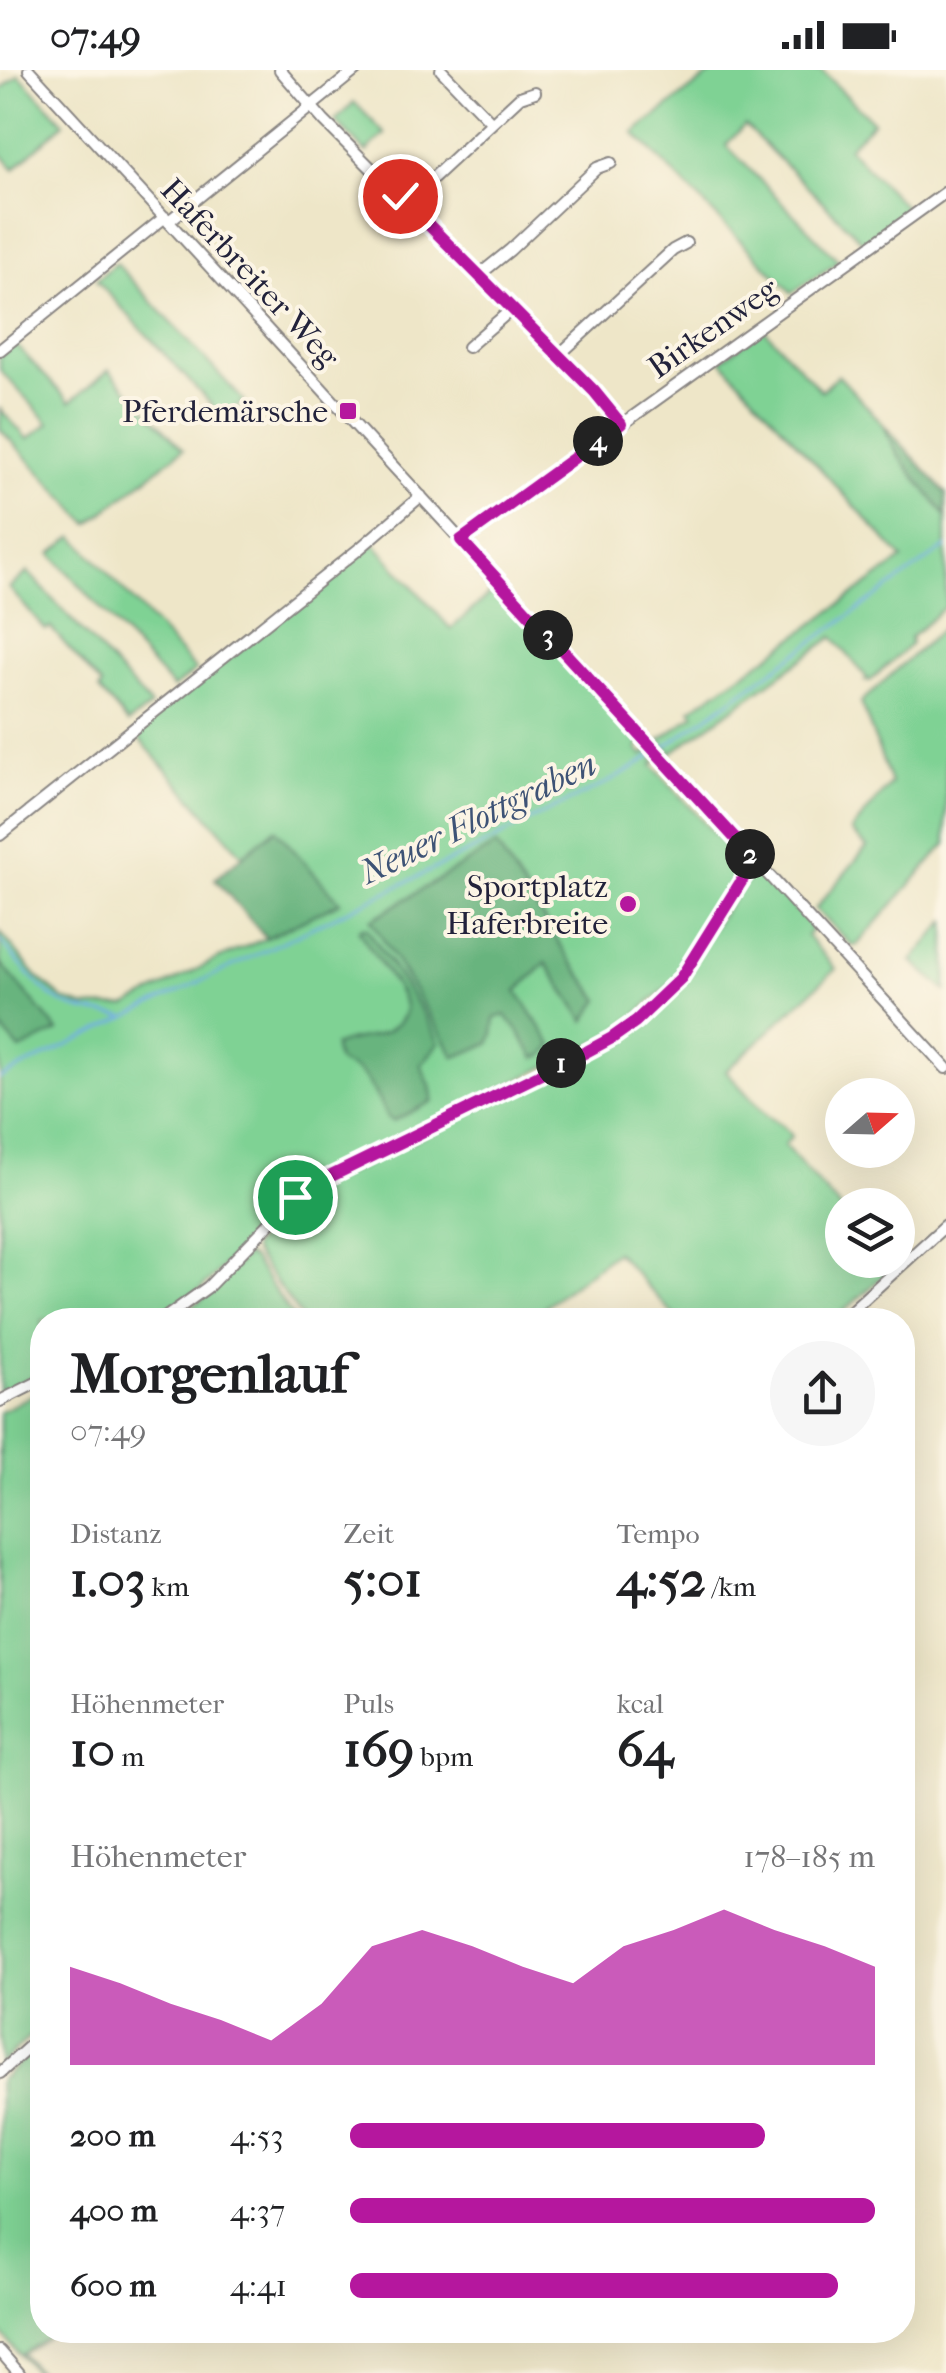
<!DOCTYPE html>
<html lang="de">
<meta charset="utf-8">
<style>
:root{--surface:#fff;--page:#f6f6f6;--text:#202124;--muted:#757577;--accent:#b5179e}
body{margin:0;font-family:"IM FELL French Canon",serif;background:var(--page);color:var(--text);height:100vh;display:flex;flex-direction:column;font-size:38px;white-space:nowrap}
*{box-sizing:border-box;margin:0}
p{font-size:32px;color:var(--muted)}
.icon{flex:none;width:55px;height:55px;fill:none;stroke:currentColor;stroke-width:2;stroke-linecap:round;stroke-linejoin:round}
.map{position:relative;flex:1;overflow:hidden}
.panel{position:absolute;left:30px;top:1238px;width:885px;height:1035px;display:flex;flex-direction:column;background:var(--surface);border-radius:40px;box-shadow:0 10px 40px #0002}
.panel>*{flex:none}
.needle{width:65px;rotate:70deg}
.fabs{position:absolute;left:825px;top:1008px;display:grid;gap:20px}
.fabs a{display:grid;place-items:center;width:90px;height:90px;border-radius:50%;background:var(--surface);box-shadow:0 10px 40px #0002;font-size:50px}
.pin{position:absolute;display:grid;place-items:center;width:85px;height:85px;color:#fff;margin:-42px;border:5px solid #fff;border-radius:50%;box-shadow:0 2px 10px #0007}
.km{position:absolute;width:50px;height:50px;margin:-25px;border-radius:50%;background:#222;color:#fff;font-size:28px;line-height:50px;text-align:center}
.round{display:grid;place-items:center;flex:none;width:105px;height:105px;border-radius:52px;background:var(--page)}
.overview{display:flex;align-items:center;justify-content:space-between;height:170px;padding:0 40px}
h1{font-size:55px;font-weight:700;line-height:75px}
.metrics{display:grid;grid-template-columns:repeat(3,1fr);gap:15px;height:170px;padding:10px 40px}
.metrics div{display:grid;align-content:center}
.metrics b{font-size:50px;font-weight:700}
.metrics small{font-size:28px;font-weight:400}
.metrics p{font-size:28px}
.chart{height:280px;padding:20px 40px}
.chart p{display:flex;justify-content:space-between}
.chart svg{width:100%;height:180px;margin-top:10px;fill:var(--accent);opacity:.7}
ul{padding:0 40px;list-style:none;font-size:32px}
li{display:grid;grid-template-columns:160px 120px 1fr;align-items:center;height:75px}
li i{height:25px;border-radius:12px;background:var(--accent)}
.status{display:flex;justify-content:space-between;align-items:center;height:70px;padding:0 50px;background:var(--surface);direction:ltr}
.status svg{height:28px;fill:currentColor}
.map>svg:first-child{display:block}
.green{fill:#7fd294;stroke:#507a68;stroke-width:2.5}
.forest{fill:#67b47e;stroke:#446b5c;stroke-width:2.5}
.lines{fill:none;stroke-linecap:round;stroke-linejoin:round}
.stream{stroke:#73aee4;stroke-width:2.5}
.street-casing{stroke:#888482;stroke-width:14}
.street{stroke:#fff;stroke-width:10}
.route-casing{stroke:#fff;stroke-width:20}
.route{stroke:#b5179e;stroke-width:12}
.poi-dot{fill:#b5179e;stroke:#fcf5e5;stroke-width:4}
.labels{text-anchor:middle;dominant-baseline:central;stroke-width:8;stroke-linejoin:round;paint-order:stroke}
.street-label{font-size:32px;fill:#22223b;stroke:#fcf5e5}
.poi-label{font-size:32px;fill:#22223b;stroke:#fcf5e5;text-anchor:end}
.water-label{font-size:35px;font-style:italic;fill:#3e5376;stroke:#fcf5e5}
</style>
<div class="status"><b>07:49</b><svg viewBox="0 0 49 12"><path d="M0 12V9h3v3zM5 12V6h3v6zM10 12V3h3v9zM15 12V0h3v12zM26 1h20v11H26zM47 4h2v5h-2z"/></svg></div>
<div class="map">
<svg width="946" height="2303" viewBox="0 0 946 2303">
<rect width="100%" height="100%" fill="#fcf5e5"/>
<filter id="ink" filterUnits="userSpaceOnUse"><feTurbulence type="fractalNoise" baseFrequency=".01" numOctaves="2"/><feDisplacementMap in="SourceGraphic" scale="20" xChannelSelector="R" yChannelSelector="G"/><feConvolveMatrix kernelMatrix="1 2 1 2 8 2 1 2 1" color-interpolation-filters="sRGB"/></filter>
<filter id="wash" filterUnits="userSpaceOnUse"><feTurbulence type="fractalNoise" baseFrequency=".0048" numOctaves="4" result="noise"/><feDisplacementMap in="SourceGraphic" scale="40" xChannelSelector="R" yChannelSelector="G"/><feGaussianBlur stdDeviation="2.25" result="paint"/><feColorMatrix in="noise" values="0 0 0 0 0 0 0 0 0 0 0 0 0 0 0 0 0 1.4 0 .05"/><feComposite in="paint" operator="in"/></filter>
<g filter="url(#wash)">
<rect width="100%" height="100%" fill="#eee6c8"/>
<path class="green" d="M716,0H821L873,52L848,78L909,141L864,173L745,55L726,75L839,191L792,223L634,63Z
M19,5L64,53L14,99L0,83V20Z
M354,32L385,64L366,82L335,51Z
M116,193L244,331L223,347L96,210Z
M764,259L821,321L838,305L882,353L889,368L946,446V536L910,568L911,574L870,611H865L867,608L833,567L671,683L660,670L695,644L691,639L759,593L903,489L721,290Z
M15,274L70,332L109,300L183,379L89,454L0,359V339L28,369L49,353L0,300V286Z
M74,466L196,600L173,618L51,484Z
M374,473L451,559L492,522L479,506L485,502L640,672L638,680L643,685L648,681L656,692L652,695L745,797L673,912L617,962L310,1112L200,1220L149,1250H42V1302L0,1323V862L37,907L64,930L85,937L127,936L215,890L266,868L339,832L275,759L243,786L134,663Z
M28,502L151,636L128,653L99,620L102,616L50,557L46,560L9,518Z
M946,555V774L857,875L852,876L815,839L867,777L851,761L891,713L861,632Z
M759,803L765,806L809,854L811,861L807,866L836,899L726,1001L766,1045L783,1056L792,1066L784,1075L842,1140V1190H888L892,1194L899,1187L901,1190L834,1250H678L616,1182L545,1236L557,1250H303L253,1181V1176L298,1128L618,969L657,936L739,820L751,806Z
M946,851V921L912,891Z
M246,1185L253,1189L295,1250H171L201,1230Z
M42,1320V1956L0,1994V1342Z
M42,1972V2260H58L22,2284L39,2303H36L0,2262V2010Z"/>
<path class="forest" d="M882,353L946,423V446L898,385Z
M275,759L340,832L266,868L215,809Z
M496,775L568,887L600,930L585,951L546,893L517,921L553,976L544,985L535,988L517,959L505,945L495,948L493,964L489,974L455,987L371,850Z
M362,858H367L424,944L439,973L421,995L430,1016L433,1031L393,1051L388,1048C380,1035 373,1015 361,1004C348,991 336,1002 334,976C350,967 371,970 387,961C396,956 406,947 405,936C403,922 368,878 359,861Z
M0,892L58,961L20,980L0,957Z"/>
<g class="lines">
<path class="stream" d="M659,681L946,477
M0,870C18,891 43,926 69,936C87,943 106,944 125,947
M0,1008L496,769C547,737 605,720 652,685"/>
</g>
</g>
<g filter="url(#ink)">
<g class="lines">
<g class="street-casing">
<path id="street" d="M29,0L946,998
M280,0L324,51L594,321L621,354
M441,0L492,53
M407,132L520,27L535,22
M169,151L356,0
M479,205L510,180L597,98L611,93
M468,277L512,239
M0,280L165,147
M559,285L673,180L686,173
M461,470L946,122
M0,765L359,479L421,426
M162,1250L208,1217L295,1127L308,1118L524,1010L587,981L623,960L681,908L735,820L757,792
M841,1250L946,1155
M0,1331L42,1310
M0,2003L42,1965
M0,2281L19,2303"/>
</g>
<use href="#street" class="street"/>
</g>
</g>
<g class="lines" filter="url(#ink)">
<g class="route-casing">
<path id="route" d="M295,1127L321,1111L586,982L612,968L636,951L681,908L744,807L757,792L461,470L621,354L594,321L400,126"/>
</g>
<use href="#route" class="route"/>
</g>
<g class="poi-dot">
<rect x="338" y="331" width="20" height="20" rx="5"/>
<circle cx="628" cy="834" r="10"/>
</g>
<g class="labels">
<g class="street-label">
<text transform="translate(250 203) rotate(47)">Haferbreiter Weg</text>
<text transform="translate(713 258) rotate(-35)">Birkenweg</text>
</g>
<g class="poi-label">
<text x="328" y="341">Pferdemärsche</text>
<text x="608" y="816">Sportplatz<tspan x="608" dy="37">Haferbreite</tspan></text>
</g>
<g class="water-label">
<text transform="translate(478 748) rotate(-26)">Neuer Flottgraben</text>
</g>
</g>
</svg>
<div class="fabs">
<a><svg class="needle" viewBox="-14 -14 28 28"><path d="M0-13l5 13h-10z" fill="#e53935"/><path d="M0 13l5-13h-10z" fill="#757577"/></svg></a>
<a><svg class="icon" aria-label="layers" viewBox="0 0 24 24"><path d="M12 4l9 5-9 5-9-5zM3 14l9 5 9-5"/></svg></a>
</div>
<div class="pin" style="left:295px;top:1127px;background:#1e9e55"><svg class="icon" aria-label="arrive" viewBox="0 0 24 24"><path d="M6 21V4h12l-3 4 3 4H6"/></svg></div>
<div class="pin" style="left:400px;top:126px;background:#d93025"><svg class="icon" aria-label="check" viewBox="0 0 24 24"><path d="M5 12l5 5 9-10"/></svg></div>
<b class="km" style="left:561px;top:993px">1</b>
<b class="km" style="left:750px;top:784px">2</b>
<b class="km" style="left:548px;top:565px">3</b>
<b class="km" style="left:598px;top:371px">4</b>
<section class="panel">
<div class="overview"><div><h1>Morgenlauf</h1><p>07:49</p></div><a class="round"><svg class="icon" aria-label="share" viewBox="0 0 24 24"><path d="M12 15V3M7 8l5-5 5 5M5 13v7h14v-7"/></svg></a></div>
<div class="metrics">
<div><p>Distanz</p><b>1.03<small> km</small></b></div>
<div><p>Zeit</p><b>5:01</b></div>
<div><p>Tempo</p><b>4:52<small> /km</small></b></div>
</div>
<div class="metrics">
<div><p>Höhenmeter</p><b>10<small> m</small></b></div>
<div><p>Puls</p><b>169<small> bpm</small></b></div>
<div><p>kcal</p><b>64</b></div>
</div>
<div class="chart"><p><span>Höhenmeter</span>178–185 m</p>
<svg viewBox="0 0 160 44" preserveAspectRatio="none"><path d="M0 44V20L10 24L20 29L30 33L40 38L50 29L60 15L70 11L80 15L90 20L100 24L110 15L120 11L130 6L140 11L150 15L160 20V44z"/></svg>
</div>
<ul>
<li><b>200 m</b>4:53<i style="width:79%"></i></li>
<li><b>400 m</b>4:37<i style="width:100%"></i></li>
<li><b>600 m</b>4:41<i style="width:93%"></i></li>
</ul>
</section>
</div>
